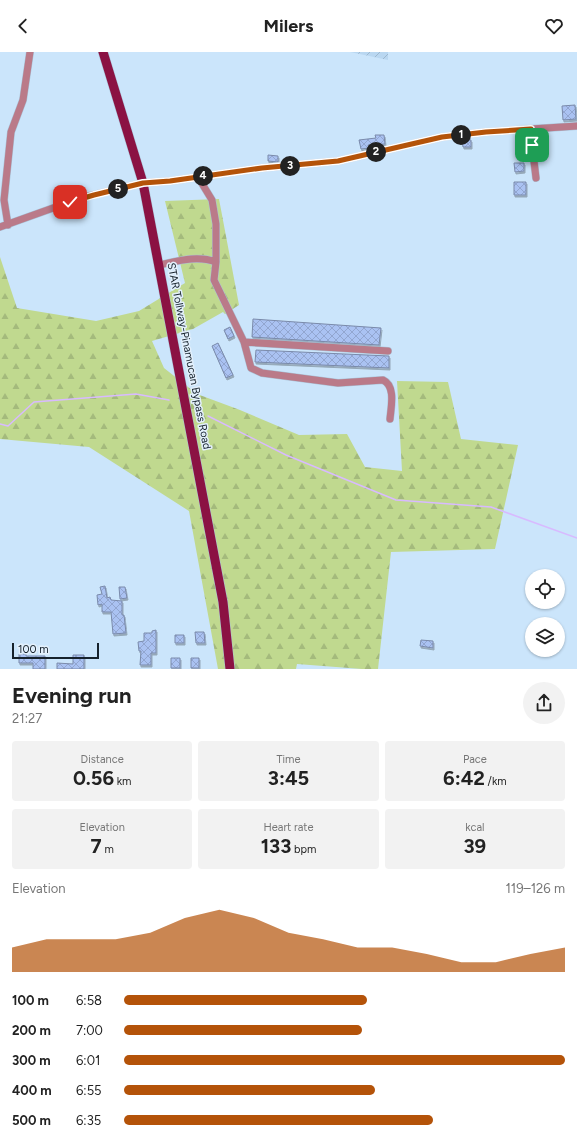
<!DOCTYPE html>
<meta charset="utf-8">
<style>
:root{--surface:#fff;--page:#f2f2f2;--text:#222;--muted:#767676;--accent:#b45309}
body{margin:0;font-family:Figtree,sans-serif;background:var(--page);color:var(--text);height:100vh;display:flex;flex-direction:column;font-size:15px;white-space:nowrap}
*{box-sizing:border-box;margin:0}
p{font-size:13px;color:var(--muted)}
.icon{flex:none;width:22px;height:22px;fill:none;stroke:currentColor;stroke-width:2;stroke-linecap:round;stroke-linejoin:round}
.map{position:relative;height:617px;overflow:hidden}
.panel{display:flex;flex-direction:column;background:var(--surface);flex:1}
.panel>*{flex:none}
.buttons{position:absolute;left:525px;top:517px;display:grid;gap:8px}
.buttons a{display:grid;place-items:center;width:40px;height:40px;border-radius:50%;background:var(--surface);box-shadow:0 1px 3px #0004;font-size:20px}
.scale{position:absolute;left:12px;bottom:10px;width:87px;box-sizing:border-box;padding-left:4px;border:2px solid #16222c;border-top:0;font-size:11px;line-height:14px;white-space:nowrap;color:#16222c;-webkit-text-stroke:3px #e3f0fc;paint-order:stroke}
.pin{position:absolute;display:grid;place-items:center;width:34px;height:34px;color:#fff;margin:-17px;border-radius:8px;box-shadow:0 2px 6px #0006}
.km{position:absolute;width:20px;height:20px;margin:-10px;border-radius:50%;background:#222;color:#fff;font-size:11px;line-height:20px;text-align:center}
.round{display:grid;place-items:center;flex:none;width:42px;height:42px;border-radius:21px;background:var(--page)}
.overview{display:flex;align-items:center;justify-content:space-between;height:68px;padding:0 12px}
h1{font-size:22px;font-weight:700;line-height:30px}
.stats{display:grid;grid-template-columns:repeat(3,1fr);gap:6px;height:68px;padding:4px 12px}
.stats div{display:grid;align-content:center;border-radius:4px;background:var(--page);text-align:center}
.stats b{font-size:20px;font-weight:700}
.stats small{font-size:11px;font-weight:400}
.stats p{font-size:11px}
.chart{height:112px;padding:8px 12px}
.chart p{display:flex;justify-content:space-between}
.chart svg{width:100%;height:72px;margin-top:4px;fill:var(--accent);opacity:.7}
ul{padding:0 12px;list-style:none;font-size:13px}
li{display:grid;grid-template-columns:64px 48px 1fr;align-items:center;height:30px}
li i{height:10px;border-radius:5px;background:var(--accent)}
header{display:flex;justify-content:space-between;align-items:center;height:52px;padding:0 12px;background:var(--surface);font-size:18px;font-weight:700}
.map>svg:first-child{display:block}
.industrial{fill:url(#industrial-furrows)}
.forest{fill:url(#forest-firs)}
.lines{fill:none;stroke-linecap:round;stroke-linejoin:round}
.stream{stroke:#d8baff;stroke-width:1.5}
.building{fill:url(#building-cross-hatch);stroke:#7a8aaa;filter:url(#shadow)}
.minor-casing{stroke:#aac2d6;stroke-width:8}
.major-casing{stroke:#aac2d6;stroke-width:10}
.minor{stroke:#ba7a89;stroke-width:7}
.major{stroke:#8b1243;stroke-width:9}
.route-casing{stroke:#fff;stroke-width:8}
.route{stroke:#b45309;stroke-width:5}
.labels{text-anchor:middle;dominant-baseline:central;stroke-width:3;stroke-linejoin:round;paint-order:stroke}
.street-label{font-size:11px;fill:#16222c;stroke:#e3f0fc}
</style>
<header><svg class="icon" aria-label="back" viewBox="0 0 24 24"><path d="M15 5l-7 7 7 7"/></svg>Milers<svg class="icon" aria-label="heart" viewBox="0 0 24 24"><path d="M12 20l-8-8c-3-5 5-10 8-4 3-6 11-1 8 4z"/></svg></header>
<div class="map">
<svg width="577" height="617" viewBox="0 0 577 617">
<defs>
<pattern id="industrial-furrows" width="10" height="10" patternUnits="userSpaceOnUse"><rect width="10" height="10" fill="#b9d7f1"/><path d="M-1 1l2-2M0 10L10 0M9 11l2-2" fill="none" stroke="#9eb8cf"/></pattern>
<pattern id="forest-firs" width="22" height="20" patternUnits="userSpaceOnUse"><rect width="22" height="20" fill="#c0d98f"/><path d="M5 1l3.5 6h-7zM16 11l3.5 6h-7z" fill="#a4ba7c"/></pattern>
<pattern id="building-cross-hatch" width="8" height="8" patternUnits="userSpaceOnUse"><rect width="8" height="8" fill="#aac2f2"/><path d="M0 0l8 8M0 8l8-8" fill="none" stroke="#92a6d0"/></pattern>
<filter id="shadow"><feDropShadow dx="1" dy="2" stdDeviation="0" flood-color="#0004"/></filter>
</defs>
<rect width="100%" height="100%" fill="#cbe5fb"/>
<path class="industrial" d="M350,0H388V8Z"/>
<path class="forest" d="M219,147L239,253L225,262L223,260L193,277L152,289L164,316L197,342L240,358L299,383L347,382L365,415L402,419L397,329L448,330L461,387L518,393L495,497L391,500L378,617H362L297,612L296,617H218L189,459L89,395L0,387V205L17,256L96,269L139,259L185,231L165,149Z"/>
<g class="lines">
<path class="stream" d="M208,364L286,403L396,448L491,455L577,486
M0,372L8,374L34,350L136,342L169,348"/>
</g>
<path class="building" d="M575,53L576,67L563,68L562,54Z
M375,83H384L385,92L368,93L369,96L361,97L359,88L376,86Z
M536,84H544L545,102H538L535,97L537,93Z
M462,88H471V95H463Z
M268,103L278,104V110L268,109Z
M514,111H524V119L515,120Z
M514,130H526V143H514Z
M253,267L381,276L379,293L252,285Z
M230,275L234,284L228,287L224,278Z
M218,291L233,323L226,326L212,294Z
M256,298L389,304V316L255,310Z
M105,534L107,546L110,545L111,548L122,549V563H124L126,581L113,582L111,560H102V552L98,553L97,543L102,542L100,535Z
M119,535H125L127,546L120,547Z
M156,578V601H151V613H140L141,599H139L138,590L144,589V581H152V579Z
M195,580H204L205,591H196Z
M175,583H184V591H175Z
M421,588L433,589V596L420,594Z
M19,602H26V604H45V617H33V611H19Z
M73,603H84V617H57V611L73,612Z
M171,606H180V616H171Z
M191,606H199V616H191Z"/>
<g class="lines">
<g class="minor-casing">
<path id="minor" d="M531,77L532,93
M533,101L536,126
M198,125L212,148L216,172V210L214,228L244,290L251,316L262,321L338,331L383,328C396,334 391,355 390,367
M8,173L4,148L11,80L23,48L30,0
M0,175L81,146L143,131L170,129L262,116L338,109L442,85L486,80L577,74
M159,213C178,209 197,203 216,210
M244,290L388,299"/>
</g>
<g class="major-casing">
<path id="major" d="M103,0L143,131L223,550L230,617"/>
</g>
<use href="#minor" class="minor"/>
<use href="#major" class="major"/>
</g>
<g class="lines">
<g class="route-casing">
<path id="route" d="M70,150L94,143L143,131L170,129L262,116L338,109L442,85L486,80L531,77L532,93"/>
</g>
<use href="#route" class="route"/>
</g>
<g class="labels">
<g class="street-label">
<text transform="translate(189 304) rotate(79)">STAR Tollway-Pinamucan Bypass Road</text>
</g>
</g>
</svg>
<div class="buttons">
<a><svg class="icon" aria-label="locate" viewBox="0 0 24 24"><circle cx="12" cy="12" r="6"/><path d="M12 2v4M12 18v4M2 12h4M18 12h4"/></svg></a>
<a><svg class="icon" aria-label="layers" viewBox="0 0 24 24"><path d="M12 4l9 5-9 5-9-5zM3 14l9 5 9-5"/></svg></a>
</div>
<div class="scale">100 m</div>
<div class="pin" style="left:532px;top:93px;background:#1e9e55"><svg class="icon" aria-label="arrive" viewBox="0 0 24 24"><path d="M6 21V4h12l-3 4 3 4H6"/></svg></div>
<div class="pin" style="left:70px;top:150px;background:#d93025"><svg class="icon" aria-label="check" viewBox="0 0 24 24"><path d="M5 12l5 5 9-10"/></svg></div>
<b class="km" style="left:461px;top:83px">1</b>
<b class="km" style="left:376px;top:100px">2</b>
<b class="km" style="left:290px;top:114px">3</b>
<b class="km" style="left:203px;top:124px">4</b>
<b class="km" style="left:118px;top:137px">5</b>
</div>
<section class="panel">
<div class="overview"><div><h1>Evening run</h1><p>21:27</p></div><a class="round"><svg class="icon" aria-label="share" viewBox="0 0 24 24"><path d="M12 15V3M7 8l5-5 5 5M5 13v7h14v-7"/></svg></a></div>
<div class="stats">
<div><p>Distance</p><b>0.56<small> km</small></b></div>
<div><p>Time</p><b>3:45</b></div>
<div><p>Pace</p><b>6:42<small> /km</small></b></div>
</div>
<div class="stats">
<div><p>Elevation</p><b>7<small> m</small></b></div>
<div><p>Heart rate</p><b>133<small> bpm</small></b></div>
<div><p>kcal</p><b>39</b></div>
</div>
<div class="chart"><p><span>Elevation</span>119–126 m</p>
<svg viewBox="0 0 160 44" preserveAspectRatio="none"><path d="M0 44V29L10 24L20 24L30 24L40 20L50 11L60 6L70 11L80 20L90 24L100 29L110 29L120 33L130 38L140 38L150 33L160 29V44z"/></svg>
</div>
<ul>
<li><b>100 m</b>6:58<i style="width:55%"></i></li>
<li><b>200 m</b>7:00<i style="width:54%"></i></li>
<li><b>300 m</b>6:01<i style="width:100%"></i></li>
<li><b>400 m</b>6:55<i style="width:57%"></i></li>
<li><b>500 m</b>6:35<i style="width:70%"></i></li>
</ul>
</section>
